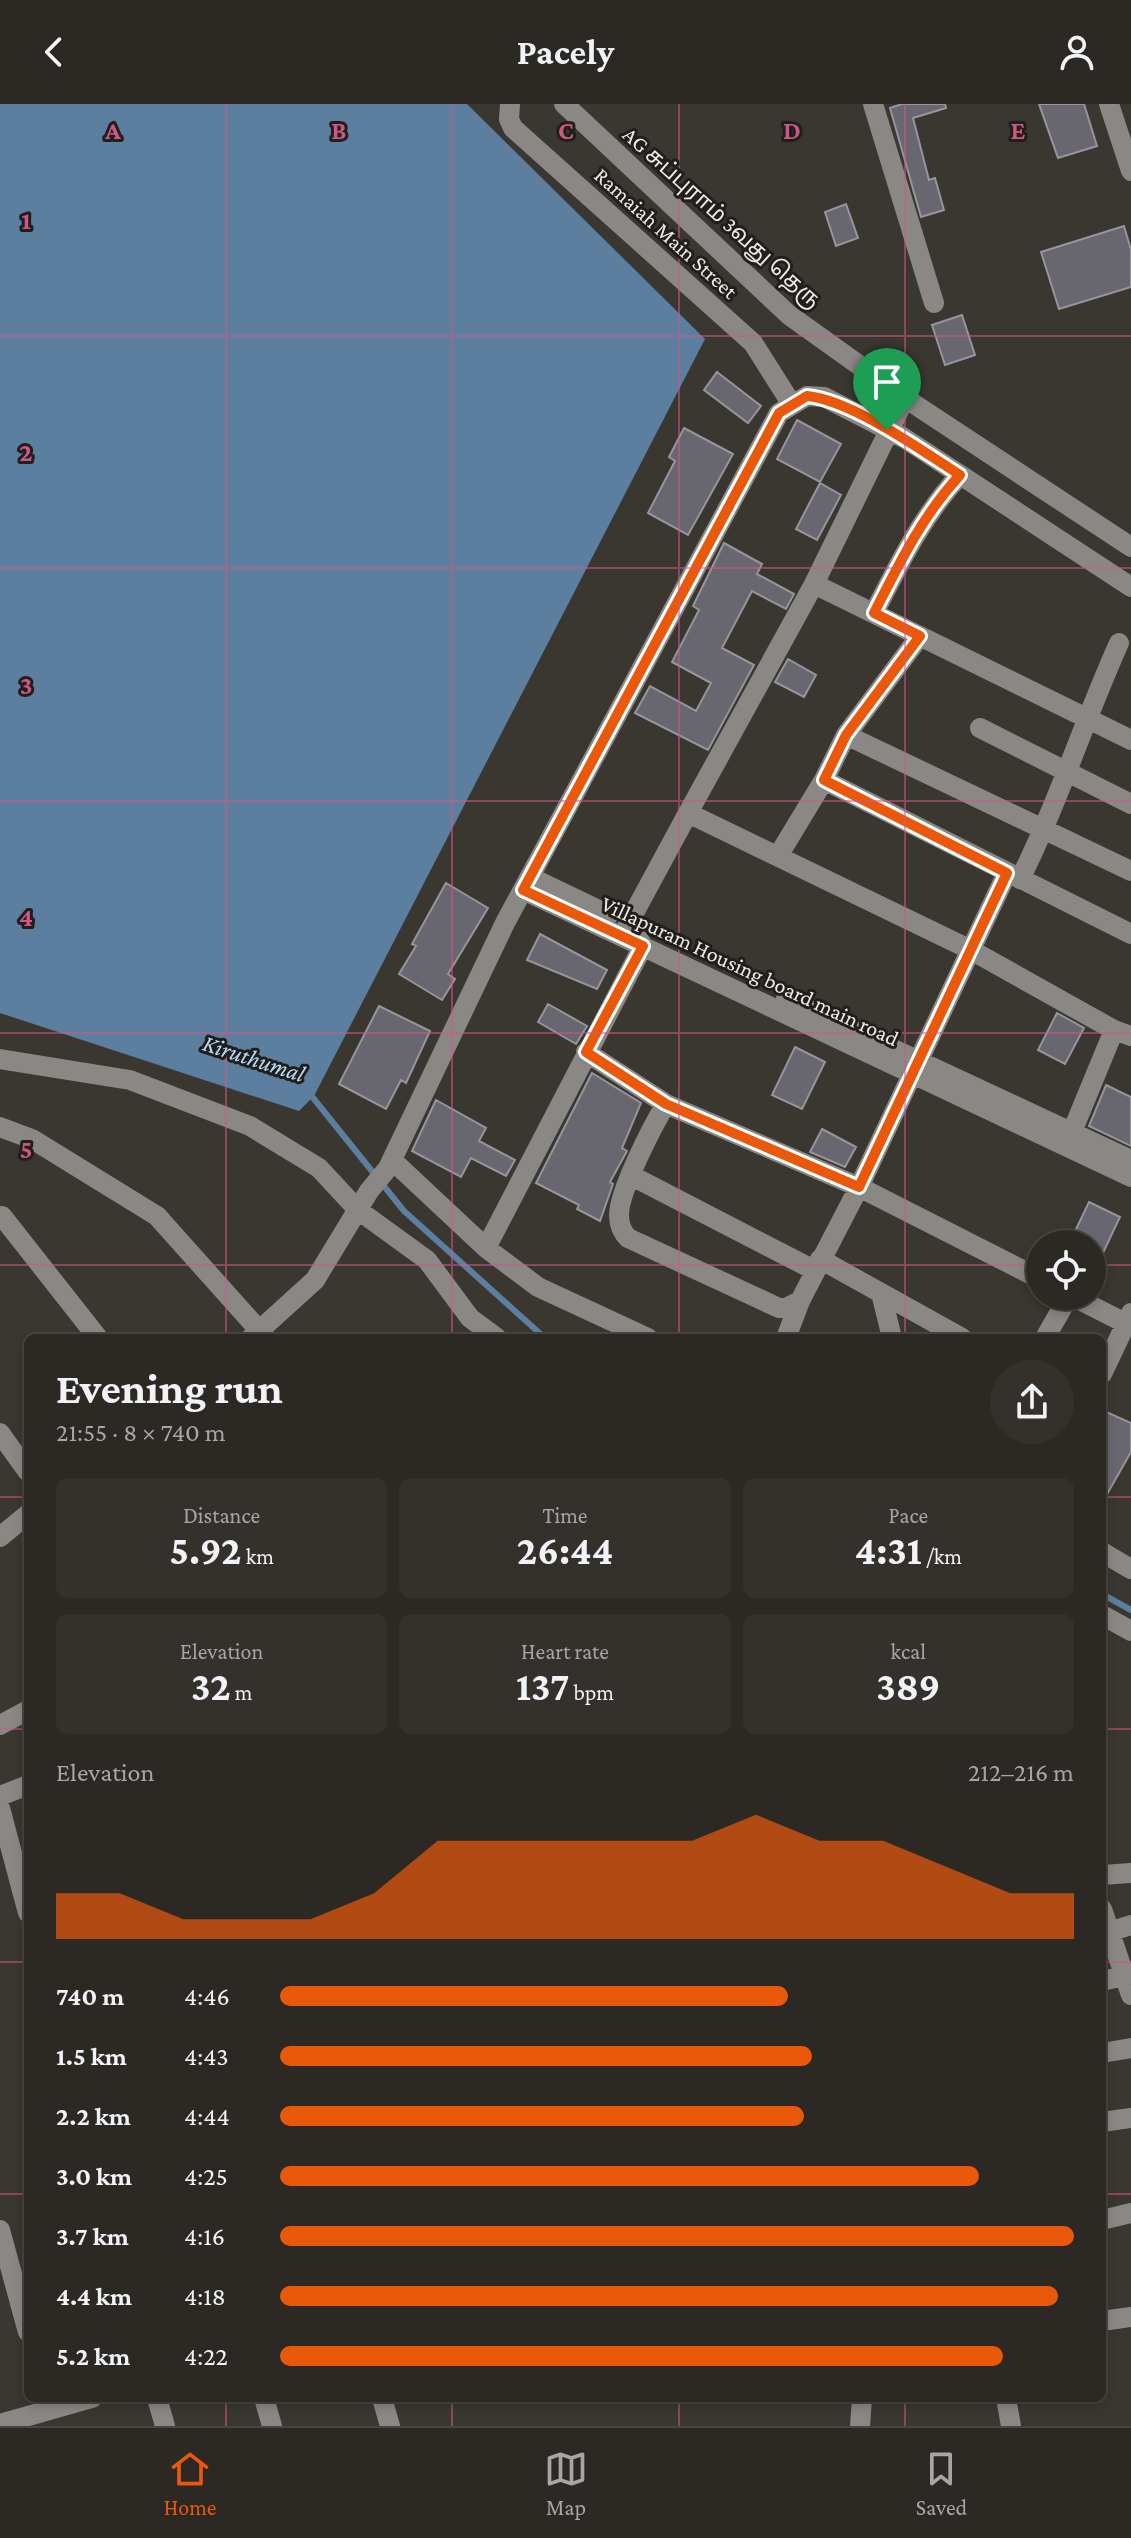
<!DOCTYPE html>
<meta charset="utf-8">
<style>
:root{--surface:#2c2925;--page:#34312d;--text:#f1f3f6;--muted:#a6a6a7;--line:#484542;--accent:#ea580c}
body{margin:0;font-family:"Crimson Pro","Noto Sans Tamil",serif;background:var(--page);color:var(--text);height:100vh;display:flex;flex-direction:column;font-size:30px;white-space:nowrap}
*{box-sizing:border-box;margin:0}
p{font-size:26px;color:var(--muted)}
.icon{flex:none;width:44px;height:44px;fill:none;stroke:currentColor;stroke-width:2;stroke-linecap:round;stroke-linejoin:round}
.map{position:relative;flex:1;overflow:hidden}
.sheet{position:absolute;left:24px;top:1230px;width:1082px;height:1068px;display:flex;flex-direction:column;background:var(--surface);border-radius:12px;box-shadow:0 4px 12px #0003,0 0 0 2px var(--line)}
.sheet>*{flex:none}
.controls{position:absolute;left:1026px;top:1126px;display:grid;gap:16px}
.controls a{display:grid;place-items:center;width:80px;height:80px;border-radius:50%;background:var(--surface);box-shadow:0 4px 12px #0003,0 0 0 2px var(--line);font-size:40px}
.pin{position:absolute;display:grid;place-items:center;width:68px;height:68px;color:#fff;margin:-82px -34px;border-radius:50% 50% 50% 0;rotate:-45deg;box-shadow:0 0 8px #0007}
.pin .icon{rotate:45deg}
.round{display:grid;place-items:center;flex:none;width:84px;height:84px;border-radius:42px;background:var(--page)}
.headline{display:flex;align-items:center;justify-content:space-between;height:136px;padding:0 32px}
h1{font-size:44px;font-weight:700;line-height:60px}
.stats{display:grid;grid-template-columns:repeat(3,1fr);gap:12px;height:136px;padding:8px 32px}
.stats div{display:grid;align-content:center;border-radius:12px;background:var(--page);text-align:center}
.stats b{font-size:40px;font-weight:700}
.stats small{font-size:22px;font-weight:400}
.stats p{font-size:22px}
.chart{height:224px;padding:16px 32px}
.chart p{display:flex;justify-content:space-between}
.chart svg{width:100%;height:144px;margin-top:8px;fill:var(--accent);opacity:.7}
ul{padding:0 32px;list-style:none;font-size:26px}
li{display:grid;grid-template-columns:128px 96px 1fr;align-items:center;height:60px}
li i{height:20px;border-radius:10px;background:var(--accent)}
header{display:flex;justify-content:space-between;align-items:center;height:104px;padding:0 32px;background:var(--surface);font-size:36px;font-weight:700}
.menu{display:flex;justify-content:space-around;align-items:center;height:112px;border-top:2px solid var(--line);background:var(--surface);font-size:22px;color:var(--muted)}
.menu a{display:grid;justify-items:center;gap:4px}
.menu .active{color:var(--accent)}
.map>svg:first-child{display:block}
.water{fill:#5c7f9f}
.lines{fill:none;stroke-linecap:round;stroke-linejoin:round}
.stream{stroke:#5c7f9f;stroke-width:6}
.building{fill:#68666e;stroke:#96959d;stroke-width:2}
.minor{stroke:#898885;stroke-width:20}
.route-casing{stroke:#fff;stroke-width:16}
.route{stroke:#ea580c;stroke-width:10}
.grid{fill:none;stroke:#cf5785;stroke-width:2;stroke-opacity:0.55}
.labels{text-anchor:middle;dominant-baseline:central;stroke-width:6;stroke-linejoin:round;paint-order:stroke}
.street-label{font-size:22px;fill:#eceae6;stroke:#201f1c}
.water-label{font-size:24px;font-style:italic;fill:#b9dafa;stroke:#201f1c}
.grid-label{font-size:26px;text-anchor:middle;font-weight:bold;fill:#cf5785;stroke:#201f1c;stroke-width:6;stroke-linejoin:round;paint-order:stroke}
</style>
<header><svg class="icon" aria-label="back" viewBox="0 0 24 24"><path d="M15 5l-7 7 7 7"/></svg>Pacely<svg class="icon" aria-label="person" viewBox="0 0 24 24"><circle cx="12" cy="8" r="4"/><path d="M4 21q1-7 8-7t8 7"/></svg></header>
<div class="map">
<svg width="1131" height="2322" viewBox="0 0 1131 2322">
<rect width="100%" height="100%" fill="#3a3731"/>
<path class="water" d="M0,0H467L705,235L314,992L299,1007L0,909Z"/>
<g class="lines">
<path class="stream" d="M310,990L404,1107L545,1234
M1102,1490L1131,1506"/>
</g>
<path class="building" d="M902,0H945L946,4L913,14L929,76L935,74L944,106L921,113L890,4Z
M1039,0H1084L1097,42L1058,54Z
M846,100L858,134L836,142L825,108Z
M1124,122L1131,146V183L1059,205L1041,148Z
M962,211L975,251L945,261L932,221Z
M717,268L761,302L748,319L704,286Z
M797,316L841,340L820,378L777,355Z
M684,324L733,350L688,431L648,409L675,357L669,353Z
M820,379L841,391L817,436L796,425Z
M724,439L762,460L757,470L794,490L786,505L752,487L722,544L754,561L708,646L635,609L650,582L696,607L711,579L672,558L699,506L693,502Z
M788,555L816,571L804,593L775,578Z
M446,779L488,804L448,870L455,875L442,896L399,870L416,842L412,840Z
M540,830L607,866L597,885L527,856Z
M548,900L587,922L576,940L538,918Z
M379,902L430,927L406,979L401,976L386,1005L339,980Z
M1057,909L1084,924L1065,960L1038,946Z
M795,943L825,958L802,1005L772,991Z
M592,969L641,999L622,1044L627,1047L610,1078L613,1080L600,1117L577,1105L579,1101L536,1079Z
M1106,981L1131,993V1042L1089,1022Z
M436,996L486,1024L479,1037L515,1056L506,1072L471,1054L461,1073L412,1047Z
M822,1025L856,1043L845,1063L810,1048Z
M1089,1098L1120,1113L1092,1172V1140H1069Z
M1102,1306L1131,1319V1348L1102,1399Z"/>
<g class="lines">
<path class="minor" d="M510,0L509,15L513,24L753,239L791,299
M564,0L789,211L905,294L1131,443
M873,0L934,199
M1109,0L1131,67
M814,480L905,294
M874,509C899,460 922,412 960,371
M980,624L1131,700
M846,631L920,532
M1131,636L814,480L688,709L971,846L1114,926L1131,932
M824,676L846,631L1131,767
M778,752L824,676L1131,830
M1007,769L859,1083L1040,1175
M530,773L609,811
M1020,775C1058,699 1084,617 1119,539
M523,786L1131,1073
M786,895L1131,1056
M586,948L666,1000
M0,955L130,976L250,1022L319,1064L358,1106L427,1156L470,1214L497,1234
M666,1000L859,1083L800,1197L786,1204H779L628,1134C622,1128 619,1120 619,1111C619,1087 653,1021 666,1000Z
M0,1023L32,1035L157,1112L266,1234
M1072,1028L1114,926
M392,1056L486,1144L538,1183L648,1234
M632,1072L814,1166
M2,1112L98,1234
M486,1144L643,842L628,820L688,709
M820,1155L962,1234
M881,1189L892,1234
M1072,1192L1131,1222
M251,1234L315,1176L369,1087L388,1064L505,819L779,309L807,292L824,293L904,334L1131,483
M786,1234L800,1197
M1045,1234L1069,1192
M1102,1270L1131,1209
M0,1329L28,1368
M0,1433L28,1410
M1102,1448L1131,1465
M1102,1511L1131,1527
M0,1621L28,1606
M0,1692L28,1681
M0,1704L28,1809
M1102,1771L1131,1769
M1102,1805L1131,1891
M1112,1827L1131,1821
M1102,1877L1127,1871
M1102,1949L1131,1944
M1102,2018L1131,2014
M1102,2116L1131,2109
M0,2126L28,2228
M1102,2217L1131,2213
M157,2294L165,2322
M264,2294L272,2322
M382,2294L390,2322
M1006,2294L1011,2322
M0,2320L92,2294
M860,2322L862,2294"/>
</g>
<g class="lines">
<g class="route-casing">
<path id="route" d="M807,292C851,296 921,346 960,371C922,412 899,460 874,509L920,532L846,631L824,676L1007,769L859,1083L666,1000L586,948L643,842L523,786L779,309Z"/>
</g>
<use href="#route" class="route"/>
</g>
<path class="grid" d="M226,0V1234M452,0V1234M679,0V1234M905,0V1234M0,232H1131M0,464H1131M0,697H1131M0,929H1131M0,1161H1040M1092,1161H1131M0,1393H28M1102,1393H1131M0,1625H28M1102,1625H1131M0,1858H28M1102,1858H1131M0,2090H28M1102,2090H1131M226,2294V2322M452,2294V2322M679,2294V2322M905,2294V2322"/>
<g class="labels">
<g class="street-label">
<text transform="translate(722 113) rotate(42)">AG சுப்புராம் 3வது தெரு</text>
<text transform="translate(666 129) rotate(42)">Ramaiah Main Street</text>
<text transform="translate(750 867) rotate(25)">Villapuram Housing board main road</text>
</g>
<g class="water-label">
<text transform="translate(254 954) rotate(18)">Kiruthumal</text>
</g>
</g>
<g class="grid-label">
<text x="113" y="35">A</text>
<text x="339" y="35">B</text>
<text x="566" y="35">C</text>
<text x="792" y="35">D</text>
<text x="1018" y="35">E</text>
<text x="26" y="125">1</text>
<text x="26" y="357">2</text>
<text x="26" y="590">3</text>
<text x="26" y="822">4</text>
<text x="26" y="1054">5</text>
</g>
</svg>
<div class="controls">
<a><svg class="icon" aria-label="locate" viewBox="0 0 24 24"><circle cx="12" cy="12" r="6"/><path d="M12 2v4M12 18v4M2 12h4M18 12h4"/></svg></a>
</div>
<div class="pin" style="left:887px;top:326px;background:#1e9e55"><svg class="icon" aria-label="arrive" viewBox="0 0 24 24"><path d="M6 21V4h12l-3 4 3 4H6"/></svg></div>
<section class="sheet">
<div class="headline"><div><h1>Evening run</h1><p>21:55 · 8 × 740 m</p></div><a class="round"><svg class="icon" aria-label="share" viewBox="0 0 24 24"><path d="M12 15V3M7 8l5-5 5 5M5 13v7h14v-7"/></svg></a></div>
<div class="stats">
<div><p>Distance</p><b>5.92<small> km</small></b></div>
<div><p>Time</p><b>26:44</b></div>
<div><p>Pace</p><b>4:31<small> /km</small></b></div>
</div>
<div class="stats">
<div><p>Elevation</p><b>32<small> m</small></b></div>
<div><p>Heart rate</p><b>137<small> bpm</small></b></div>
<div><p>kcal</p><b>389</b></div>
</div>
<div class="chart"><p><span>Elevation</span>212–216 m</p>
<svg viewBox="0 0 160 44" preserveAspectRatio="none"><path d="M0 44V30L10 30L20 38L30 38L40 38L50 30L60 14L70 14L80 14L90 14L100 14L110 6L120 14L130 14L140 22L150 30L160 30V44z"/></svg>
</div>
<ul>
<li><b>740 m</b>4:46<i style="width:64%"></i></li>
<li><b>1.5 km</b>4:43<i style="width:67%"></i></li>
<li><b>2.2 km</b>4:44<i style="width:66%"></i></li>
<li><b>3.0 km</b>4:25<i style="width:88%"></i></li>
<li><b>3.7 km</b>4:16<i style="width:100%"></i></li>
<li><b>4.4 km</b>4:18<i style="width:98%"></i></li>
<li><b>5.2 km</b>4:22<i style="width:91%"></i></li>
</ul>
</section>
</div>
<nav class="menu">
<a class="active"><svg class="icon" aria-label="home" viewBox="0 0 24 24"><path d="M3 11l9-7 9 7M6 9v11h12V9"/></svg>Home</a>
<a><svg class="icon" aria-label="map" viewBox="0 0 24 24"><path d="M3 6l6-2 6 2 6-2v14l-6 2-6-2-6 2zM9 4v14M15 6v14"/></svg>Map</a>
<a><svg class="icon" aria-label="saved" viewBox="0 0 24 24"><path d="M7 4h10v16l-5-4-5 4z"/></svg>Saved</a>
</nav>
